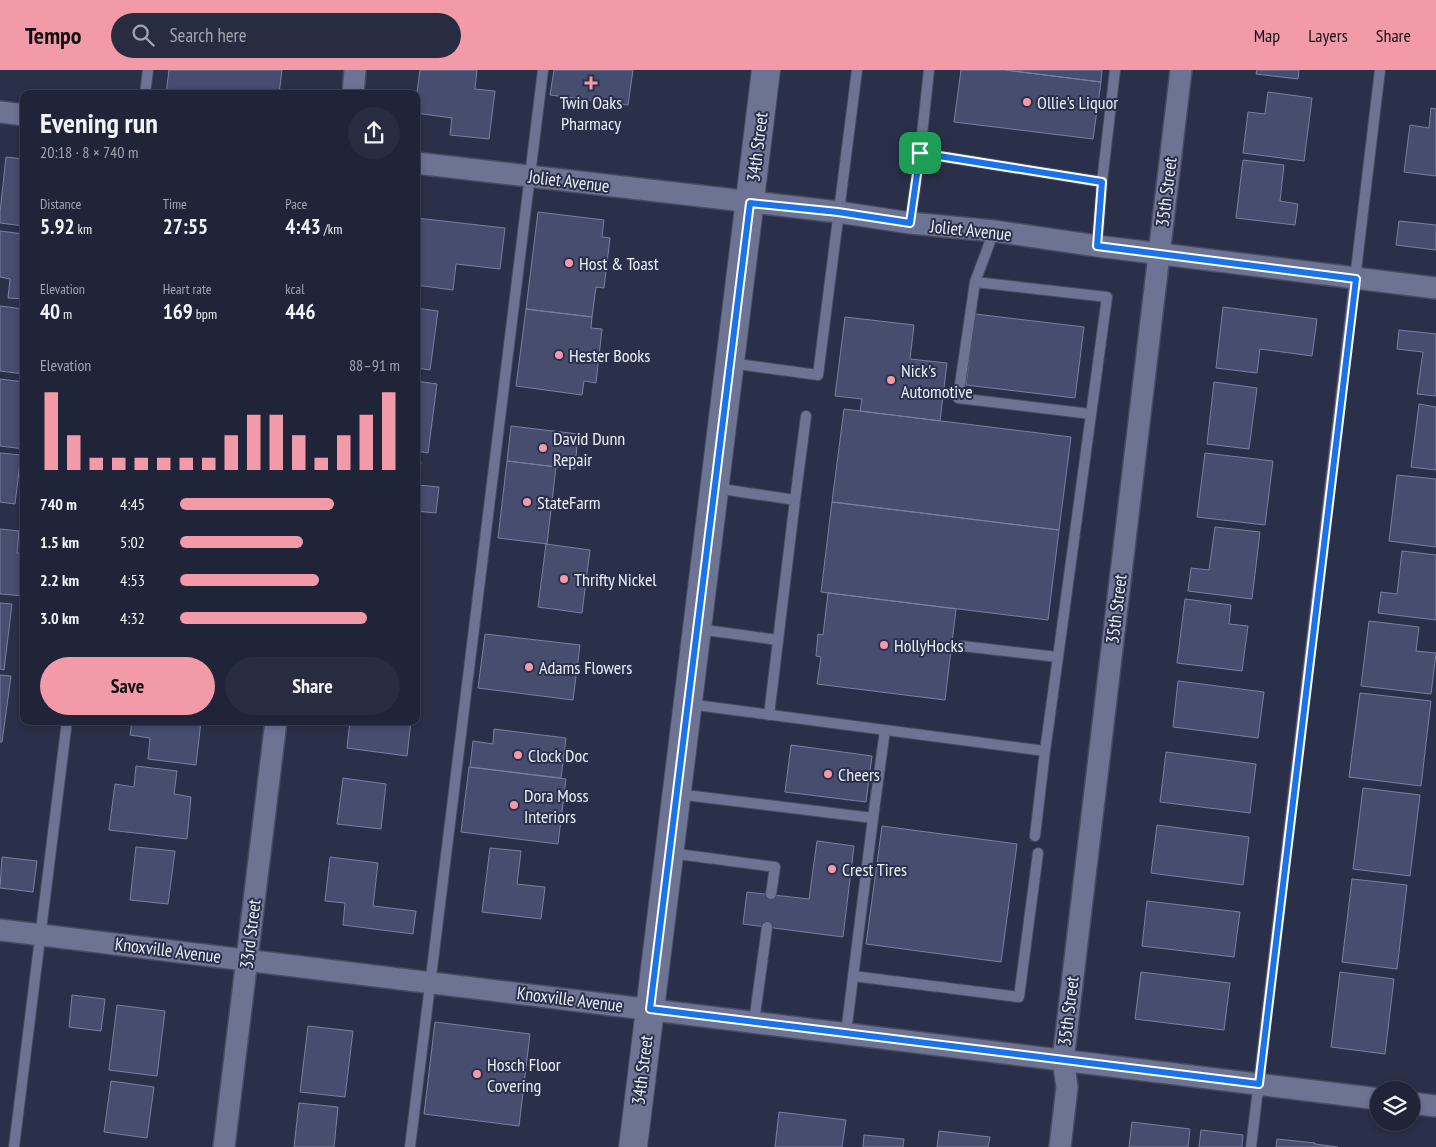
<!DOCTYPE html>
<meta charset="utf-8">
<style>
:root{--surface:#202438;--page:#282c40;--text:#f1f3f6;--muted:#a2a4ae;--line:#3d4153;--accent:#f39aa9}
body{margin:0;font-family:"PT Sans Narrow",sans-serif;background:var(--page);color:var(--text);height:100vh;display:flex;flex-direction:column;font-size:19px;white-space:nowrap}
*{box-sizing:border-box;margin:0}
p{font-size:16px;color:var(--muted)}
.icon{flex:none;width:28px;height:28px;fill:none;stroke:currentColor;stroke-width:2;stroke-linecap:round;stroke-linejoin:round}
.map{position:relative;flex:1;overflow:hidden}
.details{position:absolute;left:20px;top:20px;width:400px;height:635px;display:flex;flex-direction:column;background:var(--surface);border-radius:10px;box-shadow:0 2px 8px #0003,0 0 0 1px var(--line)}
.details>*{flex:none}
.buttons{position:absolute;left:1370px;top:1011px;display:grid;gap:10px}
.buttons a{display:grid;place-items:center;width:50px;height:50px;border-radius:50%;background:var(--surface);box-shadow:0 2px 8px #0003,0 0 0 1px var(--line);font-size:25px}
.pin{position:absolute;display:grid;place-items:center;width:42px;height:42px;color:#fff;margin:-21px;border-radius:10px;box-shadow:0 2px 8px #0006}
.round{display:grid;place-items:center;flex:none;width:52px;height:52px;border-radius:26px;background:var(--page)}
.summary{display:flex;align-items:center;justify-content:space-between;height:85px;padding:0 20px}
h1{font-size:28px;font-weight:700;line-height:38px}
.figures{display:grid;grid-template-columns:repeat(3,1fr);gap:8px;height:85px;padding:5px 20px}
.figures div{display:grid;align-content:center}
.figures b{font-size:21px;font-weight:700}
.figures small{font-size:14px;font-weight:400}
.figures p{font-size:14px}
.chart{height:140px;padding:10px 20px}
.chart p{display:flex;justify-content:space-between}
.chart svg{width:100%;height:90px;margin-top:5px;stroke:var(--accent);stroke-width:6}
.cta{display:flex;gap:10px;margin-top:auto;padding:10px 20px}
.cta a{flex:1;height:58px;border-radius:30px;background:var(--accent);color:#111;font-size:20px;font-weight:700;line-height:58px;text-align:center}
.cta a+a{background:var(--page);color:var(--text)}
ul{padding:0 20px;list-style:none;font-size:16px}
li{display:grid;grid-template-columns:80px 60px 1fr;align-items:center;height:38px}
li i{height:12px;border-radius:6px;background:var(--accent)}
header{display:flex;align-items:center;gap:30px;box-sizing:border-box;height:70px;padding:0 25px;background:var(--accent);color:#111}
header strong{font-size:24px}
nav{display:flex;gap:28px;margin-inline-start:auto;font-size:18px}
.search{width:350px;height:45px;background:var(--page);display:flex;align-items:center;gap:12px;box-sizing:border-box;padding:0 18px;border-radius:28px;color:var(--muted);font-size:19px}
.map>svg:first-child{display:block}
.building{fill:#474d6e;stroke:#79809f}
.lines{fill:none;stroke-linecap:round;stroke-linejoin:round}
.lane-casing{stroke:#484b60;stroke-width:12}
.street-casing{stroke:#484b60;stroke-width:24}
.secondary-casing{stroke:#484b60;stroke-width:30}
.lane{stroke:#6d7392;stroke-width:10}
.street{stroke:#6d7392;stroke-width:21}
.secondary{stroke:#6d7392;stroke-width:28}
.route-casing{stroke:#fff;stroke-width:10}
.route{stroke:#1a73e8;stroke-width:6}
.poi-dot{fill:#f39aa9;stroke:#2b304a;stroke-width:2}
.labels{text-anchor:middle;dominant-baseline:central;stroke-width:4;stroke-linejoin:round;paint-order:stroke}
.poi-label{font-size:18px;fill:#ebeffc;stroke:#2b304a;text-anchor:start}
.street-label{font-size:18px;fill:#ebeffc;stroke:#2b304a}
</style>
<header>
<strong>Tempo</strong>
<div class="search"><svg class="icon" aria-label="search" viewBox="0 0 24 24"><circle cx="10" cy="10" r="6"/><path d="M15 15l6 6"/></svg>Search here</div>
<nav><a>Map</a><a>Layers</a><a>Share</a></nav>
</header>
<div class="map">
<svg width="1436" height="1077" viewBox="0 0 1436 1077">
<rect width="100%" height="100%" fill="#2b304a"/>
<path class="building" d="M169,0H282L279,24H166Z
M420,0H477L475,19L495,21L489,69L450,65L452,48L416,43V30Z
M554,0H633L628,35L550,25Z
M961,0H1005L1101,12L1093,69L954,52Z
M1005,0H1102L1101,12Z
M1257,0H1299L1298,9L1256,4Z
M1268,22L1312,28L1304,91L1243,83L1248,42L1265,44Z
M1431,38L1436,39V106L1404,102L1410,55L1429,58Z
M6,87L24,89V156L0,153V142Z
M1243,90L1284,95L1280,131L1298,134L1295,155L1236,148Z
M538,142L604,150L602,167L610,168L604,218L596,217L592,247L526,239Z
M416,148L505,158L500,199L456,194L453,220L416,215Z
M1399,151L1436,155V180L1396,175Z
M0,161L24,164V229L8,228L10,209L0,207Z
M0,236L24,239V304L0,301Z
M1223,237L1317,249L1312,286L1260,279L1257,303L1216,298Z
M416,238L438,241L430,300L416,298Z
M526,239L592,247L591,258L602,259L596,313L584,311L582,325L516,316Z
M975,244L1084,257L1075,328L966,315Z
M845,247L914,255L910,289L947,293L940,351L860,341L862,329L835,326Z
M1399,260L1436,264V326L1417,324L1423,282L1397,279Z
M0,309L24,312V379L0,376Z
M416,311L437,314L428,383L416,381Z
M1214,312L1257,318L1249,379L1207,374Z
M1419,334L1436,337V400L1411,397Z
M844,339L1071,367L1059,460L832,432Z
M511,356L578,364L575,399L507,391Z
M0,383L21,385L15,434L0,432Z
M1205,383L1273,391L1265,455L1197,447Z
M416,391L421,392L418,415L439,417L436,443L416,441Z
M507,391L556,397L547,474L498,468Z
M1397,405L1436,409V477L1389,471Z
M832,432L1059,460L1048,550L821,522Z
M1215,457L1260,462L1252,529L1188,521L1191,498L1209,500Z
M0,459L19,461L17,483L24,484V526L0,524Z
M546,474L590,480L582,543L538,537Z
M1402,481L1436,485V550L1378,543L1381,522L1397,524Z
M828,523L956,539L945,630L817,614L821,587L816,586L818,564L823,565Z
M1185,529L1231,535L1229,554L1248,556L1242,601L1177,593Z
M0,533L12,534L4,600L0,599Z
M1369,551L1419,557L1416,581L1436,583L1431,624L1361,616Z
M485,564L580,575L573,630L478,618Z
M0,605L11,606L2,672H0Z
M1178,611L1264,622L1258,668L1173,657Z
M1360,623L1431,631L1421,716L1349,707Z
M132,651H201L196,695L148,689L150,668L130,665Z
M350,651H411L407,686L347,678Z
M494,659L566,668L561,708L470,697L473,671L493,674Z
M791,675L872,686L866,732L785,722Z
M1166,682L1256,694L1250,743L1160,732Z
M136,696L177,701L174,724L191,727L187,769L109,760L115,714L134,717Z
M469,697L566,709L558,774L461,762Z
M343,708L386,714L381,759L337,754Z
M1363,718L1420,725L1410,806L1353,799Z
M1157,755L1249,767L1243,815L1151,803Z
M882,756L1017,774L1001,892L866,874Z
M817,771L854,776L843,867L743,854L747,822L809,829Z
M136,777L175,781L168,834L130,830Z
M490,778L521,781L517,814L545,817L541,849L482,842Z
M2,787L37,791L33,822L0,818Z
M330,787L378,793L373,836L416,841L413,864L343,855L345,833L325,831Z
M1352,809L1407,815L1397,899L1342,892Z
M1147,831L1240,842L1234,887L1142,876Z
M1141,902L1230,913L1224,960L1135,949Z
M1340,902L1394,909L1385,984L1331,977Z
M72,925L105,929L101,961L69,957Z
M117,935L165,941L157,1006L109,1000Z
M435,952L530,964L519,1056L424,1044Z
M308,956L353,961L345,1027L300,1022Z
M111,1011L154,1017L147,1068L104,1062Z
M299,1033L338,1037L334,1077H294Z
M779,1042L846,1050L842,1077H775Z
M1132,1052L1190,1059L1188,1077H1129Z
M1201,1060L1243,1065L1242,1077H1199Z
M939,1061L990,1067L988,1077H937Z
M864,1065L904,1069L903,1077H863Z
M1277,1069L1315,1073V1074L1338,1077H1276Z"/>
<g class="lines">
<g class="lane-casing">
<path id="lane" d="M145,24L148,0
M920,83L929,0
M1102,112L1115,0
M910,153L920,83L1102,112L1097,176
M994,161L975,212L958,328L1091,344
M975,212L1107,227L1058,587
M730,293L818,305L857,0
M715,418L795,430
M698,559L778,570
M688,634L1045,681L1058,587L962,576
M769,645L795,430L806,346
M677,724L873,748L885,660
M1035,766L1045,681
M670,783L775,797L771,824
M853,906L1019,927L1038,783
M754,952L767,857
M846,963L873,748
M14,1077L67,651
M410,1077L543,0
M1251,1077L1380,0"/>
</g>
<g class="street-casing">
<path id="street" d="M353,24L355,0
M0,42L24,45
M416,93L838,142L910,153L994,161L1097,176L1436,218
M0,860L1379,1029
M1411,1033L1436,1036
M224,1077L276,651
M1060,1077L1067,1017L1063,990L1181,0"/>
</g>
<g class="secondary-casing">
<path id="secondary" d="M633,1077L766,0"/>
</g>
<use href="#lane" class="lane"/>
<use href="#street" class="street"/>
<use href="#secondary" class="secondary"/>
</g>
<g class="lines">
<g class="route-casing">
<path id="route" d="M920,83L1102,112L1097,176L1356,209L1259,1014L650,939L750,133L838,142L910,153Z"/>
</g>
<use href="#route" class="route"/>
</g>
<g class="poi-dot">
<path d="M588.5 5.5h5v5h5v5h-5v5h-5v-5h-5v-5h5z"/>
<circle cx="1027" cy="32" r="5"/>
<circle cx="569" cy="193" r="5"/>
<circle cx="559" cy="285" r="5"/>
<circle cx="891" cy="310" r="5"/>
<circle cx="543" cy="378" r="5"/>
<circle cx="527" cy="432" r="5"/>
<circle cx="564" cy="509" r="5"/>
<circle cx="884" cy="575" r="5"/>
<circle cx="529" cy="597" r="5"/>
<circle cx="518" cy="685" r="5"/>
<circle cx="828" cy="704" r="5"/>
<circle cx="514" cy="735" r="5"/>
<circle cx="832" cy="799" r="5"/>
<circle cx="477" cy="1004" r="5"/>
</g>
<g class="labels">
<g class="poi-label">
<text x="591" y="32" text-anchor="middle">Twin Oaks<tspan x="591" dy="21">Pharmacy</tspan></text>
<text x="1037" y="32">Ollie's Liquor</text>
<text x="579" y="193">Host &amp; Toast</text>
<text x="569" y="285">Hester Books</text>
<text x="901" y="300">Nick's<tspan x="901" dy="21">Automotive</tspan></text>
<text x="553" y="368">David Dunn<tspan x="553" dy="21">Repair</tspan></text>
<text x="537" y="432">StateFarm</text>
<text x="574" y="509">Thrifty Nickel</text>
<text x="894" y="575">HollyHocks</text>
<text x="539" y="597">Adams Flowers</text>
<text x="528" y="685">Clock Doc</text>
<text x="838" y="704">Cheers</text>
<text x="524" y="725">Dora Moss<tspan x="524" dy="21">Interiors</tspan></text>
<text x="842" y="799">Crest Tires</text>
<text x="487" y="994">Hosch Floor<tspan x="487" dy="21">Covering</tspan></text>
</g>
<g class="street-label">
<text transform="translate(757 77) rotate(-83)">34th Street</text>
<text transform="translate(569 111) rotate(7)">Joliet Avenue</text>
<text transform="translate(1166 122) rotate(-83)">35th Street</text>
<text transform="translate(971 160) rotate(6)">Joliet Avenue</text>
<text transform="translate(1116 539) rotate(-83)">35th Street</text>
<text transform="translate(250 864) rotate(-83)">33rd Street</text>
<text transform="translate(168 880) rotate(7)">Knoxville Avenue</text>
<text transform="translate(570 929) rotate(7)">Knoxville Avenue</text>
<text transform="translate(1068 941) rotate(-83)">35th Street</text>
<text transform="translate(642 1000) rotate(-83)">34th Street</text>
</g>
</g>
</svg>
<div class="buttons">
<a><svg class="icon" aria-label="layers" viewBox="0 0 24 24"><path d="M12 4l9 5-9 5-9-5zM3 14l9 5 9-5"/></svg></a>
</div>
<div class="pin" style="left:920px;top:83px;background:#1e9e55"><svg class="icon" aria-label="arrive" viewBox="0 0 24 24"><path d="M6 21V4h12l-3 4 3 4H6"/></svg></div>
<section class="details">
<div class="summary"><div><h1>Evening run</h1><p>20:18 · 8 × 740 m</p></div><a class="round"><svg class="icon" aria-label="share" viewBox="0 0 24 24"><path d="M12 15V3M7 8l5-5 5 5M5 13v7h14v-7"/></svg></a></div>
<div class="figures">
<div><p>Distance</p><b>5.92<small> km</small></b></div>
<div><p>Time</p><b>27:55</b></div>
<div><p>Pace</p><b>4:43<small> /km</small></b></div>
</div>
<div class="figures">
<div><p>Elevation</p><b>40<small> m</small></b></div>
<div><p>Heart rate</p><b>169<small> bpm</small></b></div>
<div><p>kcal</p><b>446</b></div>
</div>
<div class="chart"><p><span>Elevation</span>88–91 m</p>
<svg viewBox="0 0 160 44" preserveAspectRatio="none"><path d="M5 44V6M15 44V27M25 44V38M35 44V38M45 44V38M55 44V38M65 44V38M75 44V38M85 44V27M95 44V17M105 44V17M115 44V27M125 44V38M135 44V27M145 44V17M155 44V6"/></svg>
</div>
<ul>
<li><b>740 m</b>4:45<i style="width:70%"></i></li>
<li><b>1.5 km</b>5:02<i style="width:56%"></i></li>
<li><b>2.2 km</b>4:53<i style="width:63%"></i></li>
<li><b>3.0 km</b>4:32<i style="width:85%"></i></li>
</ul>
<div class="cta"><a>Save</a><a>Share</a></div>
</section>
</div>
